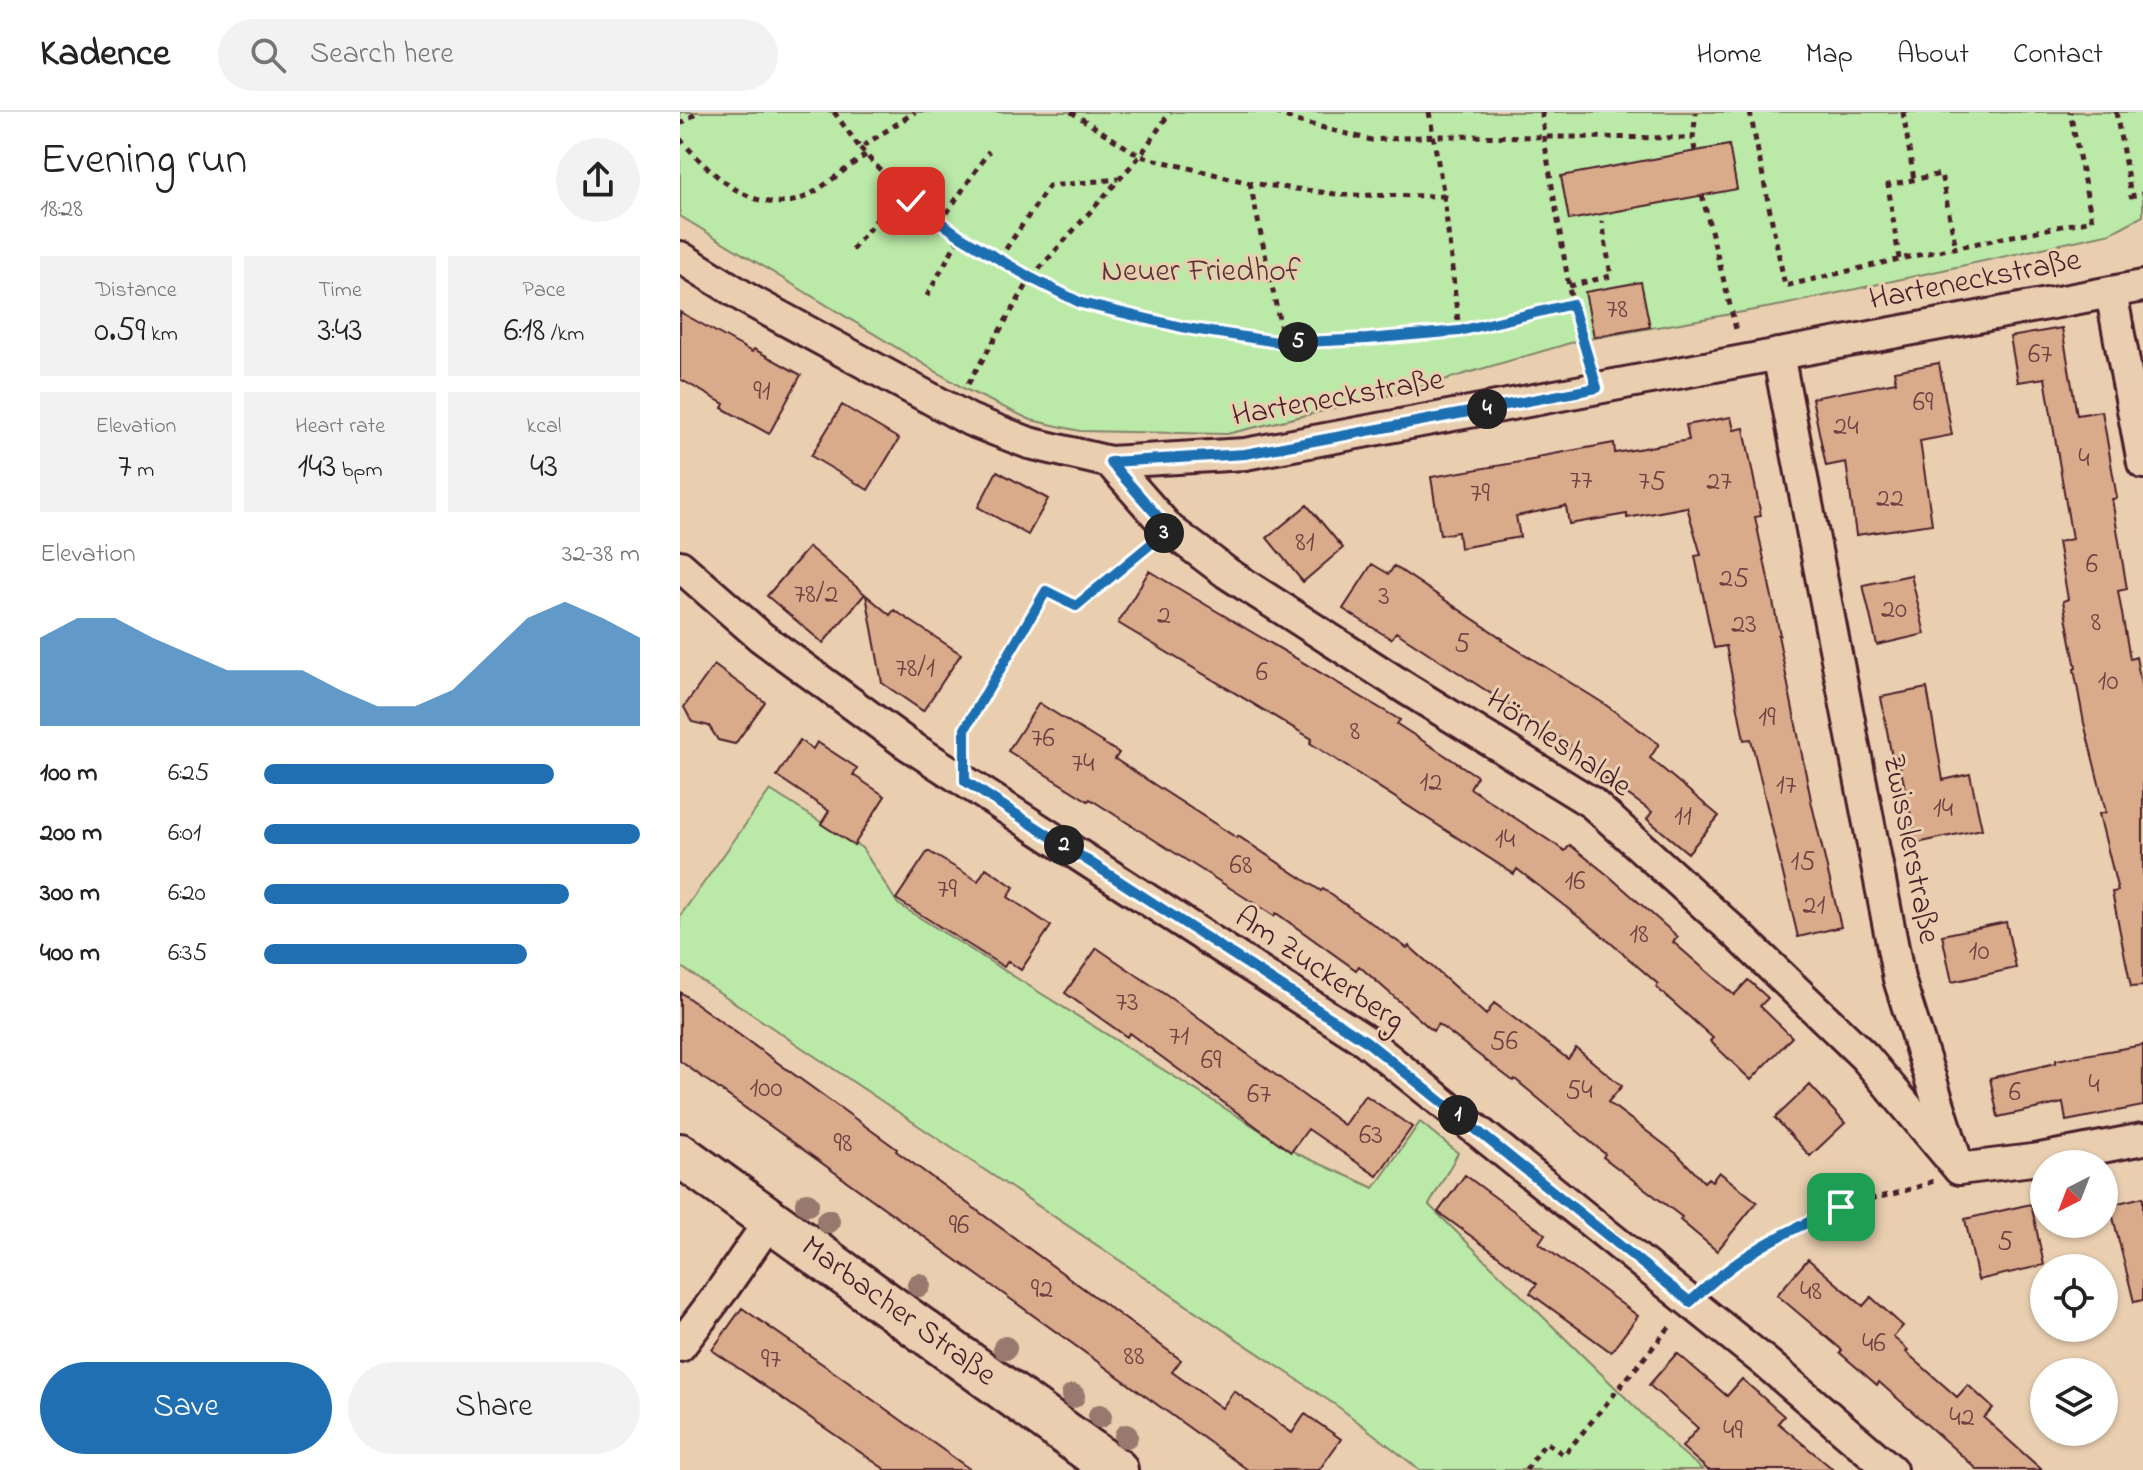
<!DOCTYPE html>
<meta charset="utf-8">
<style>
:root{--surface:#fff;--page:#f2f2f2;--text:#222;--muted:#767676;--line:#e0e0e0;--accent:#1f6fb2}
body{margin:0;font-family:"Indie Flower",sans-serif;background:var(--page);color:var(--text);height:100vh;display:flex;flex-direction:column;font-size:30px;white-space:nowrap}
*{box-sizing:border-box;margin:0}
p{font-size:26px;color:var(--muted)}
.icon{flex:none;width:44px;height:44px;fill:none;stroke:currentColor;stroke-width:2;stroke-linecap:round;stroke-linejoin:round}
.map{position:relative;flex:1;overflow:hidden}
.details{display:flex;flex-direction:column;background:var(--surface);width:680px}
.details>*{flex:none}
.needle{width:52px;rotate:222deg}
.tools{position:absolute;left:1350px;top:1038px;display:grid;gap:16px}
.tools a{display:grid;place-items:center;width:88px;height:88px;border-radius:50%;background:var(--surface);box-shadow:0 2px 6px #0004;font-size:40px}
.pin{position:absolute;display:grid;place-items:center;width:68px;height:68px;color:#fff;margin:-34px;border-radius:16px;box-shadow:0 4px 12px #0006}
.km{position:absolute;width:40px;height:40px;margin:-20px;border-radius:50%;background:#222;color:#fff;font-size:22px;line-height:40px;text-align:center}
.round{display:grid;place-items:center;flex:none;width:84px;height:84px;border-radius:42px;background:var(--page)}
.headline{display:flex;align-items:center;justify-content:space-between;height:136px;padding:0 40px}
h1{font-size:44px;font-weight:600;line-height:60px}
.metrics{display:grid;grid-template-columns:repeat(3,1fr);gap:12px;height:136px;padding:8px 40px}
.metrics div{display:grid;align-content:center;border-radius:0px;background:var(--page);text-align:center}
.metrics b{font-size:34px;font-weight:600}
.metrics small{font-size:22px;font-weight:400}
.metrics p{font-size:22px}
.chart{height:224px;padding:16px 40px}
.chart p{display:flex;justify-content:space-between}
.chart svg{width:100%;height:144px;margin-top:8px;fill:var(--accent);opacity:.7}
.button{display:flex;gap:16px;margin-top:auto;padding:16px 40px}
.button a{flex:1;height:92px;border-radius:48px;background:var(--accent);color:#fff;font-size:32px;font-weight:600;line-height:92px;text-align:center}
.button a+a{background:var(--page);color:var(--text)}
ul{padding:0 40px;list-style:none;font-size:26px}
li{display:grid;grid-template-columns:128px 96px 1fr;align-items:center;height:60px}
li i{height:20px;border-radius:10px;background:var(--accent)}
header{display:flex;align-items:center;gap:48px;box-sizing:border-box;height:112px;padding:0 40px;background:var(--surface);border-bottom:2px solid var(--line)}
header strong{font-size:38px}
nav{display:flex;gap:44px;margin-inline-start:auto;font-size:28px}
.search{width:560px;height:72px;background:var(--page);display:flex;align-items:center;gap:20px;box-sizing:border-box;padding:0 28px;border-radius:44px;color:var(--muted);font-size:30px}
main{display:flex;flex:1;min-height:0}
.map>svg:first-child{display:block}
.green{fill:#bbe9a7;stroke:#828469;stroke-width:2}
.building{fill:#d9ab8b;stroke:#4a1f2b;stroke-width:2}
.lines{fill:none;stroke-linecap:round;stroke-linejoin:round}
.minor-casing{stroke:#4a1f2b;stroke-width:36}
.secondary-casing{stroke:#4a1f2b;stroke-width:48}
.path{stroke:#4a1f2b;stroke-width:5;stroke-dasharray:6 6;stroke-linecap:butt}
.minor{stroke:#e9cfb0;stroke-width:30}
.secondary{stroke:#e9cfb0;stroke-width:42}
.tree{fill:#98796d}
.route-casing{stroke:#fff;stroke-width:16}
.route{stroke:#1f6fb2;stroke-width:10}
.labels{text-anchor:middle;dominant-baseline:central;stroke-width:6;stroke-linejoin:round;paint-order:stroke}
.number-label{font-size:28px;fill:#6e4243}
.park-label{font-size:32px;fill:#553337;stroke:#e9cfb0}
.street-label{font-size:32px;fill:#4a1f2b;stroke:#e9cfb0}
</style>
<header>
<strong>Kadence</strong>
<div class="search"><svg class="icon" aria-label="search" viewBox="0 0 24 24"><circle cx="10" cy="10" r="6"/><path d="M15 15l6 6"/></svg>Search here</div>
<nav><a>Home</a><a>Map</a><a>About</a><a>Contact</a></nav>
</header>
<main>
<section class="details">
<div class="headline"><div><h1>Evening run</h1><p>18:28</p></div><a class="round"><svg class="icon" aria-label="share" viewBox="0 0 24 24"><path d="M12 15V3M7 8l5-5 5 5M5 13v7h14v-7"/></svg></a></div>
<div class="metrics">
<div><p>Distance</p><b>0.59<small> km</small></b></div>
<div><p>Time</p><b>3:43</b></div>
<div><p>Pace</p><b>6:18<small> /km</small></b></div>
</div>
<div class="metrics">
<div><p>Elevation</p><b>7<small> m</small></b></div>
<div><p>Heart rate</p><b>143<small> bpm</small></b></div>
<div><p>kcal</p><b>43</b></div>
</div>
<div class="chart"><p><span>Elevation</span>32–38 m</p>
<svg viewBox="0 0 160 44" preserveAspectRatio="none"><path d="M0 44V17L10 11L20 11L30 17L40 22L50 27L60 27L70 27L80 33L90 38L100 38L110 33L120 22L130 11L140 6L150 11L160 17V44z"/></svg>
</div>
<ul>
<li><b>100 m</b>6:25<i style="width:77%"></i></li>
<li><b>200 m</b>6:01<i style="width:100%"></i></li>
<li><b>300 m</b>6:20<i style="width:81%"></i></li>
<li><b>400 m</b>6:35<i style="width:70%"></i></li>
</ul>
<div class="button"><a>Save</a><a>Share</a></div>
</section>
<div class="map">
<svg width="1463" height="1358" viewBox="0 0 1463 1358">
<rect width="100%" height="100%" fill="#e9cfb0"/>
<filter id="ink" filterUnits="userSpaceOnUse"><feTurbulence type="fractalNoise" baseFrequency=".0125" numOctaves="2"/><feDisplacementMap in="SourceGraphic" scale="16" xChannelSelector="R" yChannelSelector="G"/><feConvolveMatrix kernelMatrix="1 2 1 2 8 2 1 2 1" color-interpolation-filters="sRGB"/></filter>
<g filter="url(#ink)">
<path class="green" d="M0,0H1463V104L1431,121L1103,193L897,229L723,280L547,322L400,319L351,308L285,277L0,104Z
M90,678L182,736L218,792L618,1042L694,1076L740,1010L778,1041L749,1093L998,1337L1023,1358H740L660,1296L0,854V804Z"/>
<path class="building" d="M1049,33L1057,77L889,108L881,64Z
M961,170L970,215L914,225L905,180Z
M0,200L72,240L74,237L121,263L89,322L42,296L44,292L0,267Z
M1382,216L1397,303L1422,299L1437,386L1432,387L1447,477L1438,479L1450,547L1456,545L1463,583V874L1451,875L1432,780L1438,779L1419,702L1426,700L1404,611L1394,557L1396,556L1383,489L1388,487L1378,430L1392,427L1365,266L1338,270L1330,225Z
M1259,251L1272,323L1240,329L1252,412L1176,423L1166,350L1146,354L1132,286L1216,270L1214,259Z
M162,293L219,327L188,378L131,344Z
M1051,305L1054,318L1064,316L1081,404L1075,405L1100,523H1098L1132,693L1161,815L1118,825L1071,627L1064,628L1046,534L1034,536L1015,444L1021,443L1007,395L947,406V402L889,412L886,394L836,404L840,425L780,436L778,420L760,423L751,365L858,347L857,345L934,331L935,341L1009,328L1006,313Z
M317,359L368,387L348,423L298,395Z
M627,393L663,436L623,470L587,426Z
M129,435L185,482L143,531L87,484Z
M692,452L709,462L714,454L823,527L822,528L923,591L979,632L970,646L1039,704L1008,741L967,707L972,700L886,638L890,633L716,520L711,527L663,497Z
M469,459L720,608L717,612L797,664L790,676L885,739L890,733L929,764L998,825L993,830L1054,883L1068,868L1088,886L1080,894L1112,925L1071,968L1030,929L1033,926L976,875L978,872L918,820L837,757L834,762L630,631L632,627L438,511Z
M1231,463L1245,522L1197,533L1183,473Z
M186,483L210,503L214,498L281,542L243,599L202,571Z
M34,553L85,590L55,632L38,628L29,614L12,610L4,595Z
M1247,576L1263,668L1290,662L1302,717L1237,731L1218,645L1212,646L1201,585Z
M359,591L439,641L435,647L557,726L558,724L641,779L643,777L727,836L729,834L806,903L814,891L888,947L896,936L942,974L928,990L997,1042L1024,1070L1028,1066L1032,1069L1039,1060L1077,1090L1037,1139L1000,1108L1002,1105L923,1045L925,1042L835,967L833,969L758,912L753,919L679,854L676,858L596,801L594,804L410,687L408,689L328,639Z
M120,628L133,637L137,630L177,656L173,663L205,684L174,733L141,712L149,699L97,664Z
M248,739L298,769L306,756L334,775L328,785L371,814L341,858L328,849L324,855L216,787Z
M1326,810L1336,856L1272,870L1262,823Z
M417,836L499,892L664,1013L685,983L732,1015L697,1064L628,1017L611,1040L449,921L447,925L385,881Z
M0,880L217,1037L216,1039L501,1248L492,1260L542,1296L554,1279L612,1321L625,1302L661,1327L639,1358H568L0,949Z
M1463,933V994L1386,1009L1383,991L1318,1005L1310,966L1376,951V948Z
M1130,973L1165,1011L1130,1044L1095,1006Z
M785,1063L865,1122L859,1131L958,1204L931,1240L850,1181L857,1172L758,1100Z
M1463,1085V1188L1454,1190L1430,1093Z
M1351,1092L1364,1153L1298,1168L1285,1107Z
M1128,1147L1183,1194L1191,1185L1223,1214L1213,1225L1228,1238L1226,1240L1277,1285L1288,1273L1313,1296L1304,1306L1362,1358H1298L1199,1270L1197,1273L1160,1241L1162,1238L1097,1183Z
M62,1196L151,1258L291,1358H206L32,1238Z
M997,1241L1047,1284L1062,1267L1104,1304L1098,1311L1154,1358H1028L1002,1335L1018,1316L969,1273Z"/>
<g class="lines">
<g class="minor-casing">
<path id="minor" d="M0,145L69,188L290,308L349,331L430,350L565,342L1463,174
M1431,180L1463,351
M1098,242L1219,867L1279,1057L1360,1047L1463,1027
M430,350L489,417L547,461L727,577L912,691L1059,824L1185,945L1279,1057
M0,454L81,525L227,632L686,929L1085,1250L1211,1358
M0,1234L43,1177L91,1107"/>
</g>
<g class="secondary-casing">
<path id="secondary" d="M0,1043L436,1358"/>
</g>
<path class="path" d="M154,0L180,36L235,0
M391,0L460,44L570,71L663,83L764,84
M595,0L613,8L691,28L755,24L1013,26
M749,0L764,84L779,219
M862,0L864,27L892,192L910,250
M1070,0L1105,174L1219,147L1412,108L1390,0
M1223,0L1234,68
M1436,0L1451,84L1463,81
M0,12L18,0
M0,27C30,61 75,107 125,85C142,77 168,54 186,43
M180,36C232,96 284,126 351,166L460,44L490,0
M1015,39L1013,26L1016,0
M570,71L604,231
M1022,83L1057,221
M260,111L309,39
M172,138L220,79
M319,147L369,74L438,67
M1219,147L1208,73L1261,62L1276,136
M889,174L931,164L922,109
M247,184L280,124
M288,272L351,166L401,191L506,216L604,231L779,219L892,192
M285,633V617L366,479L396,494L467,435
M1032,1170C1067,1136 1116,1110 1162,1095C1191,1085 1224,1082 1253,1069
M846,1358L866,1330L884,1343L992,1212"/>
<use href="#minor" class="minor"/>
<use href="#secondary" class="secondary"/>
</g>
<g class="tree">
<circle cx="127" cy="1092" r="12"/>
<circle cx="148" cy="1109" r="12"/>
<circle cx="239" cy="1173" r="12"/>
<circle cx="325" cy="1236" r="12"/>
<circle cx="393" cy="1284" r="12"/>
<circle cx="420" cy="1304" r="12"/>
<circle cx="446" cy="1324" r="12"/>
</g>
</g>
<g class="lines" filter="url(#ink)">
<g class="route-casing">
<path id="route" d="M231,89L280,124L351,166L401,191L506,216L604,231L687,227L779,219L892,192L917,276L565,342L430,350L489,417L396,494L366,479L285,617V669L686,929L1010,1190C1061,1142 1098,1123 1161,1095"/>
</g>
<use href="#route" class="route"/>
</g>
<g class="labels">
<g class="number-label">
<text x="937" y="198">78</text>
<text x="1360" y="243">67</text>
<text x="82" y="280">91</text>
<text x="1243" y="291">69</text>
<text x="1166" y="315">24</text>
<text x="1404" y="347">4</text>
<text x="901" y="369">77</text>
<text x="972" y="370">75</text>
<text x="1039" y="370">27</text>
<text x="800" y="382">79</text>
<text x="1210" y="387">22</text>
<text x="625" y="431">81</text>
<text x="1412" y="453">6</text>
<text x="1054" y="467">25</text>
<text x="136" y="483">78/2</text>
<text x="704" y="485">3</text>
<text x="1214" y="498">20</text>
<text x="484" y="504">2</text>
<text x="1416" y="511">8</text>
<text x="1064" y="513">23</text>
<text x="782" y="532">5</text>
<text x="235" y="557">78/1</text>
<text x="582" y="561">6</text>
<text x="1428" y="570">10</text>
<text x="1087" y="606">19</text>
<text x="675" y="620">8</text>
<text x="363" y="627">76</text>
<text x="403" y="652">74</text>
<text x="751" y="671">12</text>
<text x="1106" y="674">17</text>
<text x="1263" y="697">14</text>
<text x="1003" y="705">11</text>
<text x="825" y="728">14</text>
<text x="1123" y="750">15</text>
<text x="561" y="754">68</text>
<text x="895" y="770">16</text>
<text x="267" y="778">79</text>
<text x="1134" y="794">21</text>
<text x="959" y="823">18</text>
<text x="1299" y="840">10</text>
<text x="447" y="891">73</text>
<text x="499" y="925">71</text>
<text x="824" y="930">56</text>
<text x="531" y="949">69</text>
<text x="1414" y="973">4</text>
<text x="86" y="977">100</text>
<text x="899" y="979">54</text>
<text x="1335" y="981">6</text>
<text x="579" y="983">67</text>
<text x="691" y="1024">63</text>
<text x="163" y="1032">98</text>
<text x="279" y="1114">96</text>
<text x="1325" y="1130">5</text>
<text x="362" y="1178">92</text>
<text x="1131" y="1180">48</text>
<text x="1194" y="1232">46</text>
<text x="454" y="1245">88</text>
<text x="91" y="1248">97</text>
<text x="1282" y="1306">42</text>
<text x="1053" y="1319">49</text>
</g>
<g class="park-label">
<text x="521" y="160">Neuer Friedhof</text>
</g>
<g class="street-label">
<text transform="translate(1295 169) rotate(-11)">Harteneckstraße</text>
<text transform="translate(658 287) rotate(-10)">Harteneckstraße</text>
<text transform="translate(878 632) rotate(34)">Hörnleshalde</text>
<text transform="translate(1230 737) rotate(79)">Zwisslerstraße</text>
<text transform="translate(639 858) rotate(34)">Am Zuckerberg</text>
<text transform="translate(218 1200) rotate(36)">Marbacher Straße</text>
</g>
</g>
</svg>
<div class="tools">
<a><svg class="needle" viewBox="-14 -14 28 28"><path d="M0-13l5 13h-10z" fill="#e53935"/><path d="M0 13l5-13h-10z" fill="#767676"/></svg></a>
<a><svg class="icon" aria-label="locate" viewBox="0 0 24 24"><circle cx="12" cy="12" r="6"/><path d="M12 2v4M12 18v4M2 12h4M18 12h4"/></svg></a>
<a><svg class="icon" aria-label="layers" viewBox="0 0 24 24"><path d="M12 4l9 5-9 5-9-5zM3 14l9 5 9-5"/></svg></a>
</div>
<div class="pin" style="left:1161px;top:1095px;background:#1e9e55"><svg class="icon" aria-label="arrive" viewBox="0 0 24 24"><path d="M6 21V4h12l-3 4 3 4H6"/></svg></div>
<div class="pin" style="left:231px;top:89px;background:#d93025"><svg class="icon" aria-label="check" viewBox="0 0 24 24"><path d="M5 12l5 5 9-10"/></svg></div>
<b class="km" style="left:778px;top:1003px">1</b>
<b class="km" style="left:384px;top:733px">2</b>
<b class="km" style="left:484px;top:421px">3</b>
<b class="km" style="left:807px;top:297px">4</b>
<b class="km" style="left:618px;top:230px">5</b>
</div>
</main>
